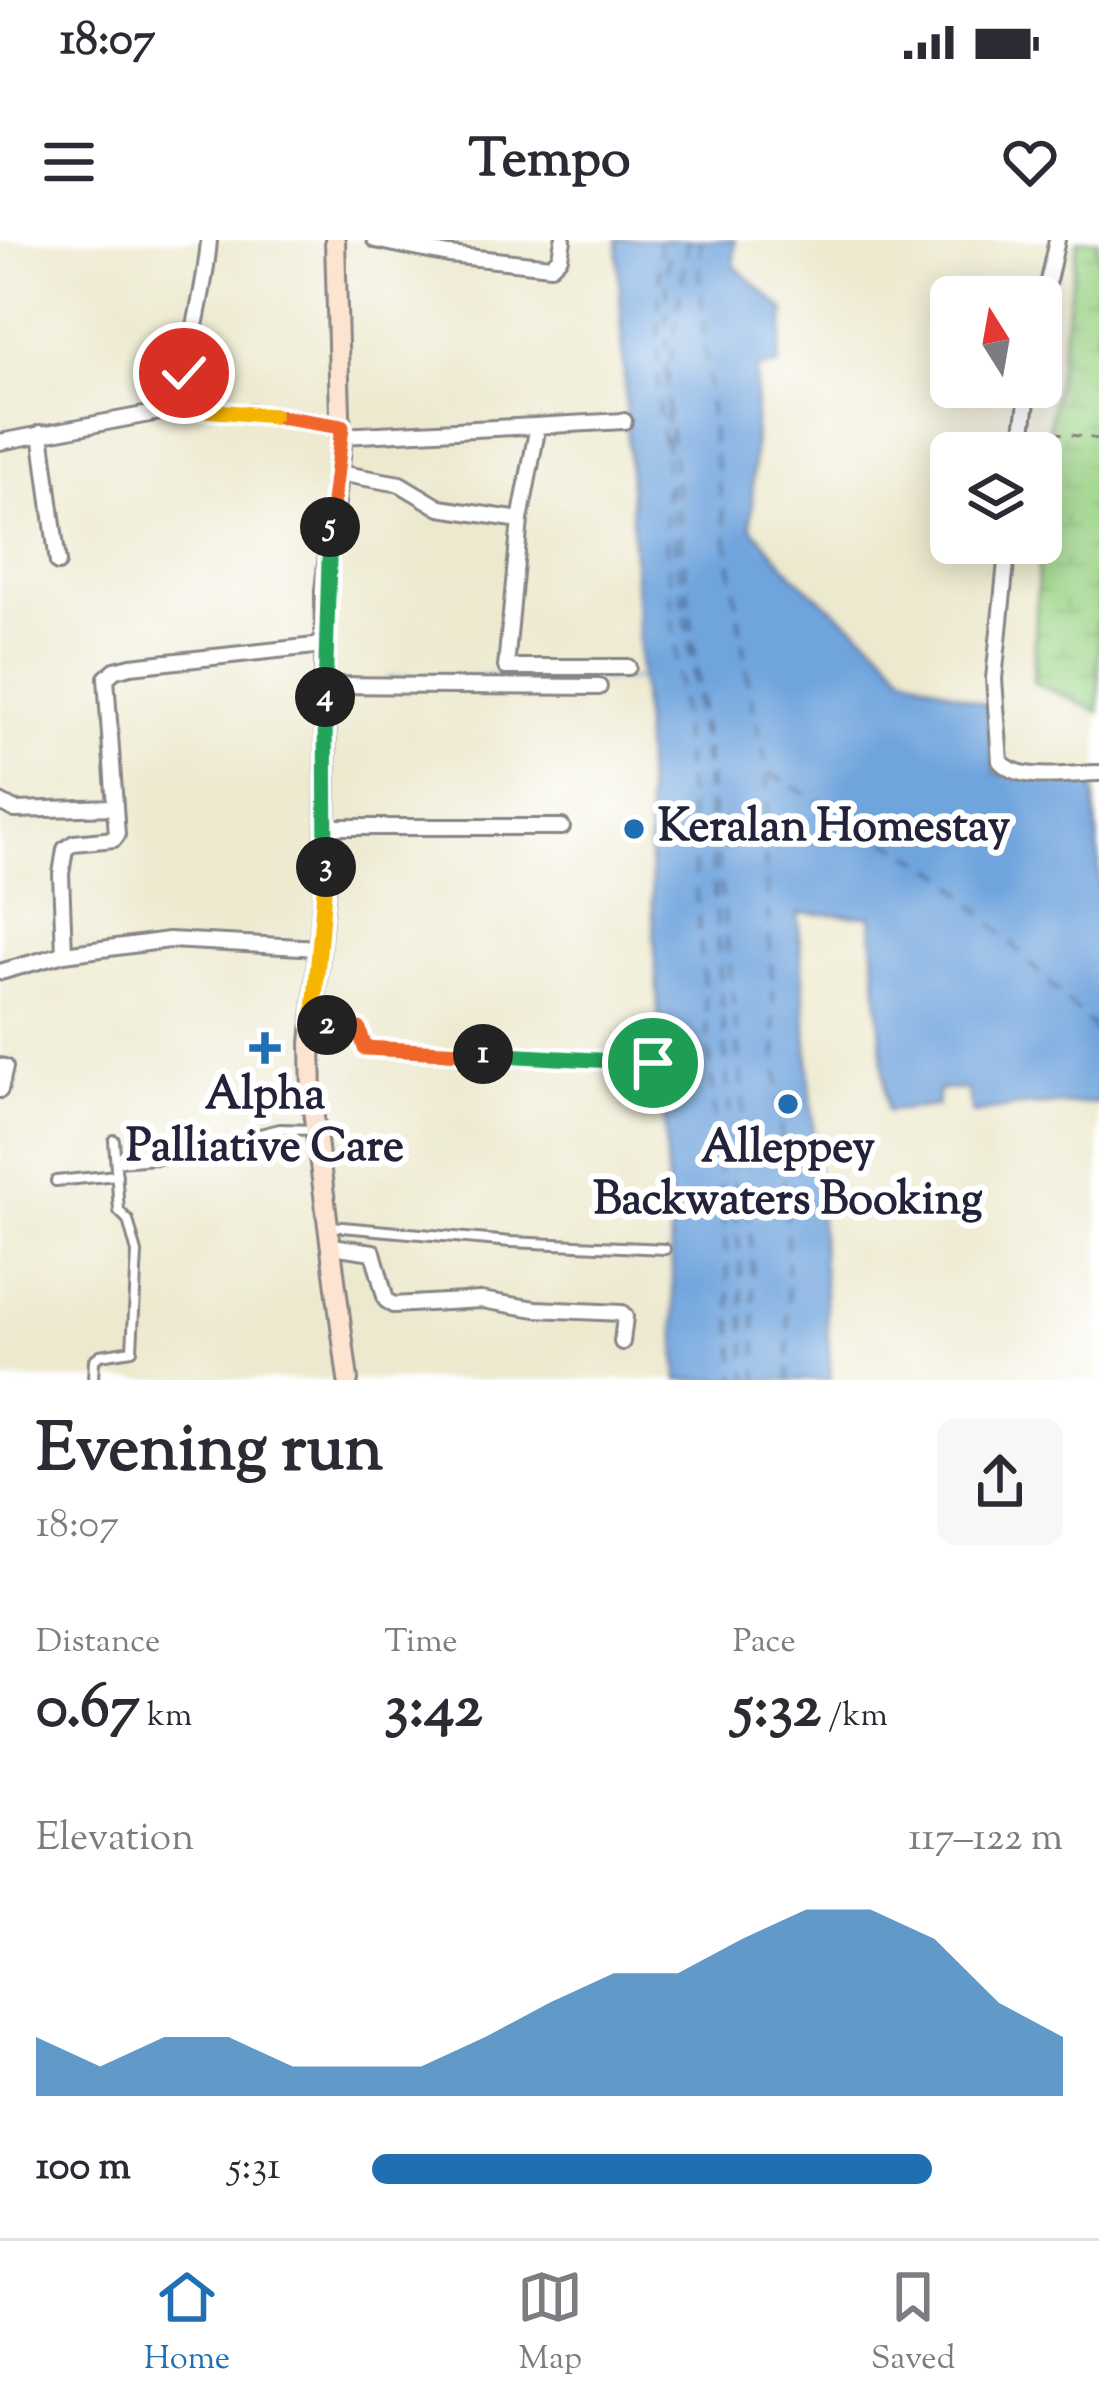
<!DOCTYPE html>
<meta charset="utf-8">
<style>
:root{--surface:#fff;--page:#f7f7f7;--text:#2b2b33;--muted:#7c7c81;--line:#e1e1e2;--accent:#1f6fb2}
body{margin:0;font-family:"Sorts Mill Goudy",serif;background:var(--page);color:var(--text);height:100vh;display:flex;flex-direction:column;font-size:45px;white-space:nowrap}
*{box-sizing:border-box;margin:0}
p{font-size:39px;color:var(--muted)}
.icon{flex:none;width:66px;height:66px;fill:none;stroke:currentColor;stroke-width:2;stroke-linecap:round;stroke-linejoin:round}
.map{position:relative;height:1140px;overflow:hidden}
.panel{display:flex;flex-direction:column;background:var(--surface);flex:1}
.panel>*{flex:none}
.needle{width:78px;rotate:349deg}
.tools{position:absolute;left:930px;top:36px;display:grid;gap:24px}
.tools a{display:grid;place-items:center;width:132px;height:132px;border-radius:18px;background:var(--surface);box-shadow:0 6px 30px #0003;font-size:60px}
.pin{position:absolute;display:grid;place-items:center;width:102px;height:102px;color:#fff;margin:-51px;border:6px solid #fff;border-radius:50%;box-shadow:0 3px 12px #0007}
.km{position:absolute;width:60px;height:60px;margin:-30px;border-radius:50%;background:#222;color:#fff;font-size:33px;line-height:60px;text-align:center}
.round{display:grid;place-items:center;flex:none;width:126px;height:126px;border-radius:18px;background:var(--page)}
.headline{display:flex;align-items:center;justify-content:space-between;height:204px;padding:0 36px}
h1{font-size:66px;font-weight:800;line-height:90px}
.stats{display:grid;grid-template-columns:repeat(3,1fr);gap:18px;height:204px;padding:12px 36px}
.stats div{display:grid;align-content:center}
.stats b{font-size:60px;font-weight:800}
.stats small{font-size:33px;font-weight:400}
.stats p{font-size:33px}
.chart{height:336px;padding:24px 36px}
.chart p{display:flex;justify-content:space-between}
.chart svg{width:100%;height:216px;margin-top:12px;fill:var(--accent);opacity:.7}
ul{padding:0 36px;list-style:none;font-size:39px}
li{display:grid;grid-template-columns:192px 144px 1fr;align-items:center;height:90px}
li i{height:30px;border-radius:15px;background:var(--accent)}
.status{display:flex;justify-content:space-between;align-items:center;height:84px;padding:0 60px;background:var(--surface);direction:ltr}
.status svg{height:33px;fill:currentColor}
header{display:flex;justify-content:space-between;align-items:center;height:156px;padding:0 36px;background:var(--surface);font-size:54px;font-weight:800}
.tabs{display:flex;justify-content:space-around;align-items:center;height:168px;border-top:3px solid var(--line);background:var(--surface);font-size:33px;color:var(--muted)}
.tabs a{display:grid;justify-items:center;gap:6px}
.tabs .active{color:var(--accent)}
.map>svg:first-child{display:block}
.wetland{fill:url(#wetland-marsh);stroke:#5f7b60;stroke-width:3}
.water{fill:#70a4dd;stroke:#49638c;stroke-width:3}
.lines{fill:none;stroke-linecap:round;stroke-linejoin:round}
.stream{stroke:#70a4dd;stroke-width:3}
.ferry{stroke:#455c84;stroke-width:3;stroke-dasharray:15 12;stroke-linecap:butt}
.lane-casing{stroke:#888685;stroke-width:14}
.street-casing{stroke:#888685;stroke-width:20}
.secondary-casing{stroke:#888685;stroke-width:24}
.path{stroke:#888685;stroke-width:3;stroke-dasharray:9 9;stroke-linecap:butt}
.lane{stroke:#fff;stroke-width:8}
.street{stroke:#fff;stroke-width:14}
.secondary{stroke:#fde4d1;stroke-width:18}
.split-1-casing{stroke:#fff;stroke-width:24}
.split-2-casing{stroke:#fff;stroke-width:24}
.split-3-casing{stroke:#fff;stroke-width:24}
.split-4-casing{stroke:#fff;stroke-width:24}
.split-5-casing{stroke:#fff;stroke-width:24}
.split-6-casing{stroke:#fff;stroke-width:24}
.split-7-casing{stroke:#fff;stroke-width:24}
.split-1{stroke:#22a559;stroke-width:15}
.split-2{stroke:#f0652b;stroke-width:15}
.split-3{stroke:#f5b400;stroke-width:15}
.split-4{stroke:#22a559;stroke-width:15}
.split-5{stroke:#22a559;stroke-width:15}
.split-6{stroke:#f0652b;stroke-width:15}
.split-7{stroke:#f5b400;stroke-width:15}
.poi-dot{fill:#1f6fb2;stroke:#fff;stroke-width:4.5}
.labels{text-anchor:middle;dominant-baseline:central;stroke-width:12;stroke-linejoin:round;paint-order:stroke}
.poi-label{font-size:45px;font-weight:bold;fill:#22223b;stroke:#fff}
</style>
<div class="status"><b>18:07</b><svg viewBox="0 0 49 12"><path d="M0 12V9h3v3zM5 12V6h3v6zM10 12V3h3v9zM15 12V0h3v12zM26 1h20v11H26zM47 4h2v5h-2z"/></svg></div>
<header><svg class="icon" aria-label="menu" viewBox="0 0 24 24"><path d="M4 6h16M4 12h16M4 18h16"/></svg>Tempo<svg class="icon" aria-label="heart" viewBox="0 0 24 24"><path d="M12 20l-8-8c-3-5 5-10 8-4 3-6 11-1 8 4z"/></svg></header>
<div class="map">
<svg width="1099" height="1140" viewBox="0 0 1099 1140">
<defs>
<pattern id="wetland-marsh" width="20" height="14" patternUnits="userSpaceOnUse" patternTransform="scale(3)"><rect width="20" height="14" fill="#9cd486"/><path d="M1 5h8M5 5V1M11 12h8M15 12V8" fill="none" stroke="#86b675"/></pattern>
</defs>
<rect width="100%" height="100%" fill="#fff"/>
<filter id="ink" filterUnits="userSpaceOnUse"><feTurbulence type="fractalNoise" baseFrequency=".00833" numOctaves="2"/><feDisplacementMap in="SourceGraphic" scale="24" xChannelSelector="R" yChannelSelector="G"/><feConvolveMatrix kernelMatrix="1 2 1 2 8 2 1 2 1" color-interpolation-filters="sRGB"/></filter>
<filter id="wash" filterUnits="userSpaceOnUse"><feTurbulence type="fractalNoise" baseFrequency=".004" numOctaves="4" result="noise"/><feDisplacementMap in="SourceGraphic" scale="48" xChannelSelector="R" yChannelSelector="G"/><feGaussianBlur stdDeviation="2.7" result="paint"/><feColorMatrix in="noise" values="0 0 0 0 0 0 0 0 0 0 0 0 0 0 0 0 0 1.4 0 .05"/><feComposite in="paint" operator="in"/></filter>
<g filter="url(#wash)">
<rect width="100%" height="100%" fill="#ede9cf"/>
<path class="wetland" d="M1078,0H1099V472L1033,442L1043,226Z"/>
<path class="water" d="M617,0H735L734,25L785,71L778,126L757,128L751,287L798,340L880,407L903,433L988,466L995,533L1093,537L1099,623V863L1020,866L972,874L967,849L939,850L937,866L887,871L871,676L798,673L831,1140H678Z"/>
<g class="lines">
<path class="stream" d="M387,438L541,435L568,441
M601,440L641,439"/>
<path class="ferry" d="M660,0L658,162L707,544L748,1140
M688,0L666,154L742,839L758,1140
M701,0L699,26L712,198L749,447L768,532L765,616L787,1003L789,1140
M666,139L668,0
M666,211V173
M665,245V284L737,1140
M770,533L944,634L1099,794"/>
</g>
</g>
<g filter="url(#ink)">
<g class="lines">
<g class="lane-casing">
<path id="lane" d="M117,922L239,913L248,897L280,889L314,890
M56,941L117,935
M331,986L511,1002L665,1009
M93,1140L94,1120L100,1115L132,1110L137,1013L128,980L119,971L114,900"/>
</g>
<g class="street-casing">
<path id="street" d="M375,0L449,15L551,26L560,17L563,0
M1041,73L1057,0
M181,168C186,111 205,57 209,0
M534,186L624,181
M41,193L58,323
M341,196L534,186L536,196L520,280L506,427H628
M0,202L181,168L245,172L342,186
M1020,213L1029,147
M338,233L400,244L440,268L520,280
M1008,303L994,439L1000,521C1020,544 1071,533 1099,533
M325,445L599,447
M0,562L15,570L114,567
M326,587H562
M64,714L61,634L65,609L74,603L114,599L117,595L106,438L115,430L131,426L324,405
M0,732L64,714L169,700L319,708
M313,783L359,789L365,808L653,823
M0,826L5,827L0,850
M332,1006L373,1012L386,1060L393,1065L481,1060L536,1069L622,1073L625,1077L622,1102"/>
</g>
<g class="secondary-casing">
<path id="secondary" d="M335,0L341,208L325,351L326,631L311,804L312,862L348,1140"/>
</g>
<path class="path" d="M1036,190L1099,199"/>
<use href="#lane" class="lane"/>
<use href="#street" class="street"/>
<use href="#secondary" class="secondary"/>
</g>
</g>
<g class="lines" filter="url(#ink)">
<g class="split-1-casing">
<path id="split-1" d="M483,814L653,823"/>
</g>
<g class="split-2-casing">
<path id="split-2" d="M327,785L359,789L365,808L483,814"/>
</g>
<g class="split-3-casing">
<path id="split-3" d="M326,627L313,783L327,785"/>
</g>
<g class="split-4-casing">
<path id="split-4" d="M325,457L326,627"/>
</g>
<g class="split-5-casing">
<path id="split-5" d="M325,457L330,287"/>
</g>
<g class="split-6-casing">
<path id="split-6" d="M273,176L342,187L330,287"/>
</g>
<g class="split-7-casing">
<path id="split-7" d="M184,133L182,168L273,176"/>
</g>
<use href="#split-1" class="split-1"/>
<use href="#split-2" class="split-2"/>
<use href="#split-3" class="split-3"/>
<use href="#split-4" class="split-4"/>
<use href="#split-5" class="split-5"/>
<use href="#split-6" class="split-6"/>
<use href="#split-7" class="split-7"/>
</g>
<g class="poi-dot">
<circle cx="634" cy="589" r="12"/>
<path d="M259 790h12v12h12v12h-12v12h-12v-12h-12v-12h12z"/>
<circle cx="788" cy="864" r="12"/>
</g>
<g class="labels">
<g class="poi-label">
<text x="658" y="589" text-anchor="start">Keralan Homestay</text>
<text x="265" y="857">Alpha<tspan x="265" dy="52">Palliative Care</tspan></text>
<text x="788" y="910">Alleppey<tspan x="788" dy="52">Backwaters Booking</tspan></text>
</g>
</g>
</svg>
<div class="tools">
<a><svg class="needle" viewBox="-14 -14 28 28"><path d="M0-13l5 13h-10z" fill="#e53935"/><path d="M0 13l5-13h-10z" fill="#7c7c81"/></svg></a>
<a><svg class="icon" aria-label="layers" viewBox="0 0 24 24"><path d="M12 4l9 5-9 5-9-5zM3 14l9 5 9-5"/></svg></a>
</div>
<div class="pin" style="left:653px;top:823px;background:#1e9e55"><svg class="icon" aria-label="arrive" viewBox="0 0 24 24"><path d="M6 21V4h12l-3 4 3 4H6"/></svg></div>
<div class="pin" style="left:184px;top:133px;background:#d93025"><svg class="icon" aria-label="check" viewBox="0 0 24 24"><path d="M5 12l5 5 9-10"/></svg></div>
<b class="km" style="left:483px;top:814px">1</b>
<b class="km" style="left:327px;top:785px">2</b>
<b class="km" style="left:326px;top:627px">3</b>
<b class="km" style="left:325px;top:457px">4</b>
<b class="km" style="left:330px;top:287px">5</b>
</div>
<section class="panel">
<div class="headline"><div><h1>Evening run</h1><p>18:07</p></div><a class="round"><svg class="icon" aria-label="share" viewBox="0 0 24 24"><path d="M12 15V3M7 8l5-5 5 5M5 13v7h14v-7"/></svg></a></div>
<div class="stats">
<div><p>Distance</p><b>0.67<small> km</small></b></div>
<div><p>Time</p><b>3:42</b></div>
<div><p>Pace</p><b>5:32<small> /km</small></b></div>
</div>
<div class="chart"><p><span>Elevation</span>117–122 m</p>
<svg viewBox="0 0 160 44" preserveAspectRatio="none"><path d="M0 44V32L10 38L20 32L30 32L40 38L50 38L60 38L70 32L80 25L90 19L100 19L110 12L120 6L130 6L140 12L150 25L160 32V44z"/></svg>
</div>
<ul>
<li><b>100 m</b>5:31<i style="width:81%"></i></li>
</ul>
</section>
<nav class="tabs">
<a class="active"><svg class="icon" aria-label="home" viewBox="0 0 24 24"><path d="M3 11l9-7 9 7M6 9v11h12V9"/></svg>Home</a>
<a><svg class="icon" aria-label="map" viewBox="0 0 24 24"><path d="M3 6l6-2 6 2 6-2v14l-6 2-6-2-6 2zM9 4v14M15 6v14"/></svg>Map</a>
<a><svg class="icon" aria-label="saved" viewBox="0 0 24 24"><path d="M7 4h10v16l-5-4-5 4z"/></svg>Saved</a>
</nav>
